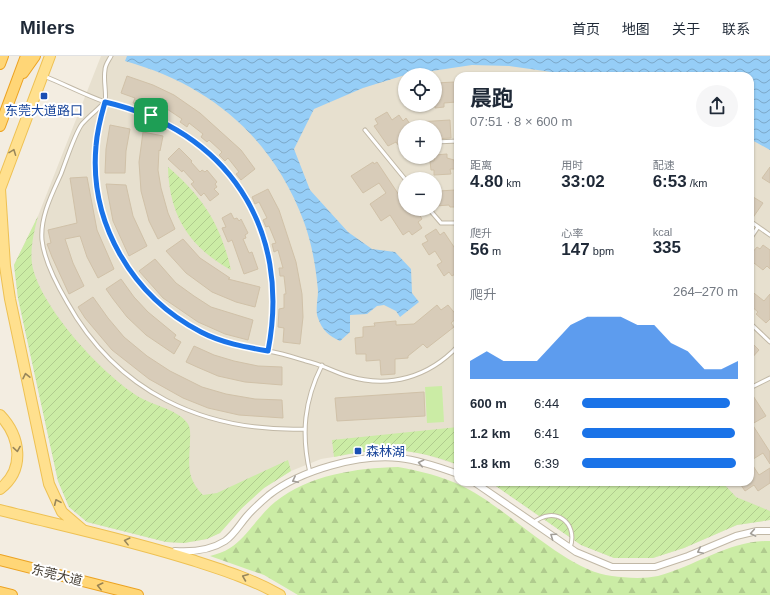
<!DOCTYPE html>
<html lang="zh">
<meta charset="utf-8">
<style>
:root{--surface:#fff;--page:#f6f6f7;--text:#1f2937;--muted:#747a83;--line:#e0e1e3;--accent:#1a73e8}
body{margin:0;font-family:Helvetica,"Noto Sans SC",sans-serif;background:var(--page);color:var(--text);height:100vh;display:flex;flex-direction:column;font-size:15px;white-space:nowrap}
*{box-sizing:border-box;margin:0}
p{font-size:13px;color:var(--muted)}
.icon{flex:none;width:22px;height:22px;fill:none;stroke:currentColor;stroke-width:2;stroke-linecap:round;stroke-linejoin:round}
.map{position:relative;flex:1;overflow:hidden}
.details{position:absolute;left:454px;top:16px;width:300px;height:414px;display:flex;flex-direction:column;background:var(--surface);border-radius:12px;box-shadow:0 1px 3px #0004}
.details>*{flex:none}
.buttons{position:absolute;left:398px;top:12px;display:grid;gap:8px}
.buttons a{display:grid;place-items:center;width:44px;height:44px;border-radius:50%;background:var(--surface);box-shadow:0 1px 3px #0004;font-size:20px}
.pin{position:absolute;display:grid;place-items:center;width:34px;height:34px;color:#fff;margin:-17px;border-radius:8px;box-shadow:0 2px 6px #0006}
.round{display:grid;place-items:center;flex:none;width:42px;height:42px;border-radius:21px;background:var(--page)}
.summary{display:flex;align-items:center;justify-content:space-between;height:68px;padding:0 16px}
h1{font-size:22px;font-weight:700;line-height:30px}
.stats{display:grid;grid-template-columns:repeat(3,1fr);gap:6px;height:68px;padding:4px 16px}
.stats div{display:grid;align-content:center}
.stats b{font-size:17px;font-weight:700}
.stats small{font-size:11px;font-weight:400}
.stats p{font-size:11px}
.chart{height:112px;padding:8px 16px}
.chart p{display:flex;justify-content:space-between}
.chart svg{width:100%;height:72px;margin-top:4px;fill:var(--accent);opacity:.7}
ul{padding:0 16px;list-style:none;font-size:13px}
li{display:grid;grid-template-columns:64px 48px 1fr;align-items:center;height:30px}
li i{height:10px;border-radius:5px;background:var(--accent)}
header{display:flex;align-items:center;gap:24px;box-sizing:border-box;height:56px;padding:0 20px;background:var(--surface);border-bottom:1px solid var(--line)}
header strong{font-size:19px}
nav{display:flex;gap:22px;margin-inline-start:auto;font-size:14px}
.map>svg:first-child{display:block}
.residential{fill:#e7e0cf;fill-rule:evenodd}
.grass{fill:#cbeca5}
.forest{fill:url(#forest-firs)}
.garden{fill:url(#garden-furrows)}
.water{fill:url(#water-waves)}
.building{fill:#d8ccb9;stroke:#d0c1a8}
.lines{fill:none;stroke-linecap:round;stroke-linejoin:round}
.service-casing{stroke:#c1b8a6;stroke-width:5}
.minor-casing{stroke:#c1b8a6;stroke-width:8}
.primary-casing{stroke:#eec153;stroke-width:12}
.trunk-casing{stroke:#eca322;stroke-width:12}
.service{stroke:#fff;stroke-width:3}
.minor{stroke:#fff;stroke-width:6}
.primary{stroke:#ffe08e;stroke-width:10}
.trunk{stroke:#ffd677;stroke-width:10}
.oneway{stroke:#98865b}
.oneway2{stroke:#a29e98}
.oneway3{stroke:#988251}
.route-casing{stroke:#fff;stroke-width:8}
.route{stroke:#1a73e8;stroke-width:5}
.transit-dot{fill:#1a4fb4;stroke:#fff;stroke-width:1.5}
.labels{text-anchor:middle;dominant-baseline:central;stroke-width:4;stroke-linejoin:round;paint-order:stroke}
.transit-label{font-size:13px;fill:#164399;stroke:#fff}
.street-label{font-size:13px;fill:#443d32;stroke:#fff}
</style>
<header>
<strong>Milers</strong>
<nav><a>首页</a><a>地图</a><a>关于</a><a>联系</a></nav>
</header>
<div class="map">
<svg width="770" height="539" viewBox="0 0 770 539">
<defs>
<pattern id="forest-firs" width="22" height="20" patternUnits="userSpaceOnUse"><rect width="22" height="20" fill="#cbeca5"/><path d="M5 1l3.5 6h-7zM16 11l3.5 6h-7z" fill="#b0cb8e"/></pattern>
<pattern id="garden-furrows" width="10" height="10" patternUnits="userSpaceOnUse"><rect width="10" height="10" fill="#cbeca5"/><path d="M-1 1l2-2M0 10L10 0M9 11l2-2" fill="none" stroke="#b0cb8e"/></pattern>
<pattern id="water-waves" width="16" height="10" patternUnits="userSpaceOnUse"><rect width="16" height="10" fill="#96cef7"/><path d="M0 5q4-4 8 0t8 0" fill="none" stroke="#7ca8c9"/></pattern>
</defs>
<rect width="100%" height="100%" fill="#f3ede1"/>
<path class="residential" d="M101,0H770V464L737,469L684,492L653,502H614L581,489L490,426H750V20H458V409L427,399L400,393L376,394L321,403L291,415L264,432L242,452L220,477L207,483L184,487L166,486L87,466L69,451L58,425L18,242L14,209L38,160ZM405,19H435V49H405ZM405,71H435V101H405ZM405,123H435V153H405Z"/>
<path class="grass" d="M442,330L444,366L427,367L425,331Z"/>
<path class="forest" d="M398,411C420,415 442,420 462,430C507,451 565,515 612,520C626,522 644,523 658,520C696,510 730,484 770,485V539H298L264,519L210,500C217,498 224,496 230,492C246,482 259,459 275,446C309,419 356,412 398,411Z"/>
<path class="garden" d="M168,111C203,141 221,169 231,214C189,191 169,159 168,111Z
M38,160C34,176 30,192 32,208C39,250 104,321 141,342C155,350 179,354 188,368C191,373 190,380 190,386C189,409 186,422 203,439L217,437L288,404L291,415L264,432L242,452L220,477L207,483L184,487L166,486L87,466L69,451L58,425L18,242L14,209Z
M458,371V409C412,391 381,391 334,401L332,384Z
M490,426H722L736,441L770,455V464L737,469L684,492L653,502H614L581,489Z"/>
<path class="water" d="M127,0H770V94L750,83V20H580L509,10L472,9L405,19L363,32L314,53L294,93L310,134L348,176L372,193L395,196L411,213L412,237L419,246L400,261L396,255L384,249L377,250L367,258L350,259V276L340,285C329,280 322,274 318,262C315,255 318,243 318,235C316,212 312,188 304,166C273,82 211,29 125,5Z"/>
<path class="building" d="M127,20L153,29L174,39L200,57L241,94L255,113L241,124L236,118L239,116L228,102L225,105L219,99L222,96L209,84L207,86L201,81L203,78L189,67L187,71L180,66L182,63L167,53L166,55L153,49L150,54L133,47L135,42L121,37Z
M455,26L456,46L444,47V51L435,52V27Z
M387,56L392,64L399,59L403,65L406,62L412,71H405V91L401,93L396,86L388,90L374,70L378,68L375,63Z
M450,64L451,82L435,83V71H417V66Z
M110,69L130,73L126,95L125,117H105L106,93Z
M143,76L163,80L160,95L159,94L158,114L161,132L168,157L175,173L158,183L149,165L141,135L139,106Z
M179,92L192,105L191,106L200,116L202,114L205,116L207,114L217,126L215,128L217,131L214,133L219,138L210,145L204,137L201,140L191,128L194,126L183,114L182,116L168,103Z
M447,98V102L454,104L455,113H450L451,118L434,119V114H431L430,105H434L435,99Z
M373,106L374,108L377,106L405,148V153L410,155L416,153L422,163L418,166L422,172L412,179L409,175L403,179L390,159L381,165L370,148L386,137L379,127L363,137L351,120Z
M770,111V127L762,122Z
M87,121L97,174L114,213L98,222L87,201L80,180L65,183L73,207L84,230L69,238L52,201L47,188L51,187L48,174L77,167L70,122Z
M106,128L126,129L133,160L147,190L129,200L113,165Z
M268,133L279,154L296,206L302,238L303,261L300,288L283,286L284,272L278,271L279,253L284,252V238H286L284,220H280L279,212H283L278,194L274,196L272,188L276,187L269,170L266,171L263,164L267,162L259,146L255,148L252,141Z
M455,134L456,142H458V151H450L449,149L435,150V143H439V135Z
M750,139L763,147L752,163L750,162Z
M231,157L234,163L237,162L239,165L241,163L248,177L245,179L246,182L243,183L249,197L252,196L258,213L244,218L232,184L228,186L222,172L226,171L222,162Z
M436,173L440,179L444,176L458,197V216L452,220L449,216L444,220L437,209L442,206L435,195L429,199L422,188L428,185L425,180Z
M183,183L200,202L230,222L228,223L260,231L255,251L236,246L212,236L186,217L166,195Z
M763,189L770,194V213L767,210L763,214L750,204L754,200L751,198L757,191L760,193Z
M155,203L176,227L194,240L211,251L253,264L248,284L225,278L198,266L163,242L139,215Z
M121,223L134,241L148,256L176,279L174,282L181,286L174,298L146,279L127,261L113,243L106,233Z
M750,234L764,245L770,238V263L766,267L756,258L758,256L750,249Z
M93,241L108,262L124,281L147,300L170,315L202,331L226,338L255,343L282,344L283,362L239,359L208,352L183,342L149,323L112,294L85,262L78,251Z
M437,249L441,254L448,249L458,261L451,267L454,271L427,292L423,288L408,300V302L395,303V318L381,319L380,304L366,305V298H356L355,282L363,281V271L375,270L374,267L396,265V269L414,268Z
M750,285L759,294L750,304Z
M194,290L214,299L234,305L258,310L282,311V329L245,326L218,320L197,311L186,306Z
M750,335L766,360L752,368L770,396V408L763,397L750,405L759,419L770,412V427L758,435L754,429L745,435L739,426H750Z
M424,336L425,360L337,365L335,342Z"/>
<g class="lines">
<g class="service-casing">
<path id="service" d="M111,0C109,4 105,9 105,14C103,25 107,36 105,47C100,69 95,89 95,112C97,190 151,261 224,285C238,290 253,292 268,295C281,297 293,301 306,305C321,308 334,316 348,320C389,333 429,321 458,290
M44,20C64,28 85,39 105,46C129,53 149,57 171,69C235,104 274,175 274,247C274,263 271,279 268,295
M104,47C97,54 89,60 82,68C75,77 66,105 61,118C52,138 40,161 42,184C44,203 57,229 67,246C117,336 203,376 304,373
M365,74L405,123
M435,86L458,85
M429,153L441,167H458
M750,165L770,179
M750,183L758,171
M750,267L770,286
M750,332L770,322
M310,417C301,378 304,345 322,309
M533,467C554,449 579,466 570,492"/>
</g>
<g class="minor-casing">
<path id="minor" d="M474,426L576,496L612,511H655L688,500L736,480L757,475H770
M175,495C191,496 211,494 225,485C234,479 240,468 247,460C253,453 262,445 269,439C301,414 359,398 399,402C419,404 439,411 458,418"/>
</g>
<g class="primary-casing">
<path id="primary" d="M0,133L5,210L10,243L49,428L62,456L83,474
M0,133L50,0
M0,359C20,380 26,413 0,433
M0,454C64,470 129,484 192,504C223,514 252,523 280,539"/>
</g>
<g class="trunk-casing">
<path id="trunk" d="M0,8L3,0
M23,17L35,0
M0,70L26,0
M0,504L138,539
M0,536L12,539"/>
</g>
<use href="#service" class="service"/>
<use href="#minor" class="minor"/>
<use href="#primary" class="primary"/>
<use href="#trunk" class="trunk"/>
</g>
<defs><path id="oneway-chevron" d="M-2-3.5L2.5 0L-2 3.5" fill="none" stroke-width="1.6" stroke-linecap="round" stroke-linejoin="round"/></defs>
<g class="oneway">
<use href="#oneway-chevron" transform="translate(13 96) rotate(-69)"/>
<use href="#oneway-chevron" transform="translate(26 320) rotate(-102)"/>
<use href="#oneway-chevron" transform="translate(17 393) rotate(81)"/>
<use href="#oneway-chevron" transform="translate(57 446) rotate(-114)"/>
<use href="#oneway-chevron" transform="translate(127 485) rotate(-166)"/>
<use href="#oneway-chevron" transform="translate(245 521) rotate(-158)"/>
</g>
<g class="oneway2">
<use href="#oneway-chevron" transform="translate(421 407) rotate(-168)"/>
<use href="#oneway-chevron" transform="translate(295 424) rotate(153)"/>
<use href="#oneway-chevron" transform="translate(753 477) rotate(170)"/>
<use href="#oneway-chevron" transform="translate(553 480) rotate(-145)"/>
<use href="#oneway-chevron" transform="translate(700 495) rotate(155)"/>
</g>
<use class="oneway3" href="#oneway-chevron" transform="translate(100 530) rotate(-166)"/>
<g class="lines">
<g class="route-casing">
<path id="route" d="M105,46C227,74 292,172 268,295C245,291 222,287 201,276C133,241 89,168 96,90C97,75 101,60 105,46Z"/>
</g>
<use href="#route" class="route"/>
</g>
<g class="transit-dot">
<rect x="40" y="36" width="8" height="8" rx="2"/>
<rect x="354" y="391" width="8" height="8" rx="2"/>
</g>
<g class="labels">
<g class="transit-label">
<text x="44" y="54">东莞大道路口</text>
<text x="366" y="395" text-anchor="start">森林湖</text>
</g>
<g class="street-label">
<text transform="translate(57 519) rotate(14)">东莞大道</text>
</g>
</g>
</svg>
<div class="buttons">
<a><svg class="icon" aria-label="locate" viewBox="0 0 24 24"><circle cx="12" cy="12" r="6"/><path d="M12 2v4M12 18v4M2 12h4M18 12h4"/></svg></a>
<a>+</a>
<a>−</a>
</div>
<div class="pin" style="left:151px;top:59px;background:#1e9e55"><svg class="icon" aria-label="arrive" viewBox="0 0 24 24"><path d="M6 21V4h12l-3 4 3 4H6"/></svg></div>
<section class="details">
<div class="summary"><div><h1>晨跑</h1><p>07:51 · 8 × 600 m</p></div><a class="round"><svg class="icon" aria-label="share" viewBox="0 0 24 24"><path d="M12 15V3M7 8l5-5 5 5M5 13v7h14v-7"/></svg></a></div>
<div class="stats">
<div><p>距离</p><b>4.80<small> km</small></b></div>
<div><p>用时</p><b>33:02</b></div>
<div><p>配速</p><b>6:53<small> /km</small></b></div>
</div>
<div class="stats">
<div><p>爬升</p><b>56<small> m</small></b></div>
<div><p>心率</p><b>147<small> bpm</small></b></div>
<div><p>kcal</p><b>335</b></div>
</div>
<div class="chart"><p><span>爬升</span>264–270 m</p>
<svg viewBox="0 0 160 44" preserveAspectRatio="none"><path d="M0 44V33L10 27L20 33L30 33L40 33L50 22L60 11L70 6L80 6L90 6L100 11L110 11L120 22L130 27L140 38L150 38L160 33V44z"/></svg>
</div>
<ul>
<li><b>600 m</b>6:44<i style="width:95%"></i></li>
<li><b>1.2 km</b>6:41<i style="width:98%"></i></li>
<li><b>1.8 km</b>6:39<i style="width:99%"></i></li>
</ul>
</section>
</div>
